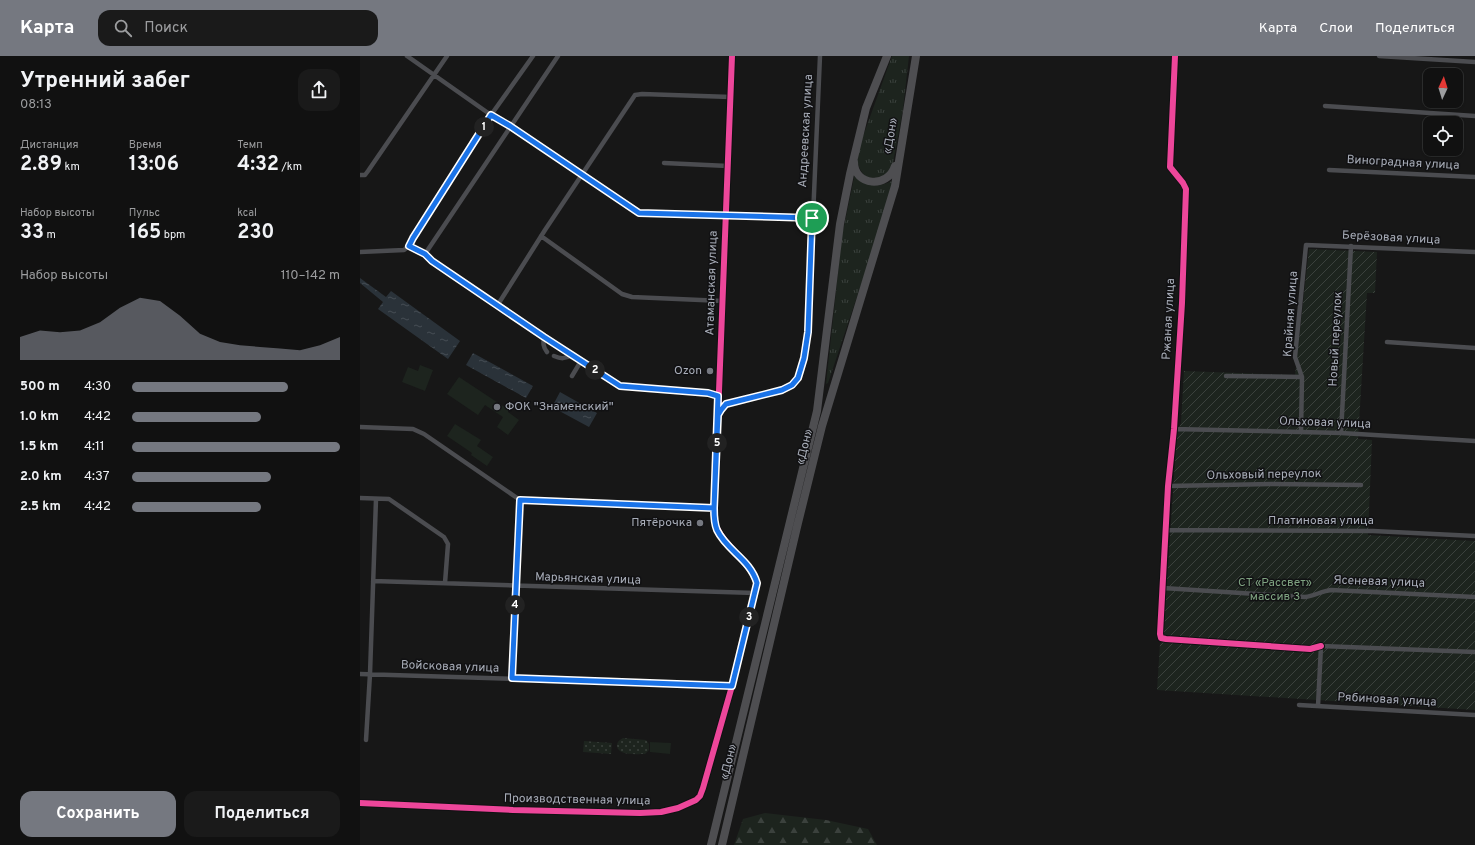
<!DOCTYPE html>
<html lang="ru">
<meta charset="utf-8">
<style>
:root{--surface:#111;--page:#1a1a1a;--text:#f1f3f6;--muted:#9c9d9f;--line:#303131;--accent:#757880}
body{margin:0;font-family:Overpass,sans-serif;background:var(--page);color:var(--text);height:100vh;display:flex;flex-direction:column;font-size:15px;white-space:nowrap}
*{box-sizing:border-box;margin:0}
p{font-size:13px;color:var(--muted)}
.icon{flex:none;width:22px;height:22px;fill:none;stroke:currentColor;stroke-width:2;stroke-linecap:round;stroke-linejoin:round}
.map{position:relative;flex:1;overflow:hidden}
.side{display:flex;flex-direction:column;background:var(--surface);width:360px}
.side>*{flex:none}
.needle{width:26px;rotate:4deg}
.tools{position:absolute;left:1063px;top:12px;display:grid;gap:8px}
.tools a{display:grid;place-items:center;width:40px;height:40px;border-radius:8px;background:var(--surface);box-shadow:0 1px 3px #0004,0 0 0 1px var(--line);font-size:20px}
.pin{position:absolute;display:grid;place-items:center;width:34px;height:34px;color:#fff;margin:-17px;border:2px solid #fff;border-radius:50%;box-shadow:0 1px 4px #0007}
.km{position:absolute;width:20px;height:20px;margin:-10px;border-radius:50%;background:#222;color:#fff;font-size:11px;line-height:20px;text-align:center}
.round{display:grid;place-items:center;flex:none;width:42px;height:42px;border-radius:12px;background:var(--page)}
.overview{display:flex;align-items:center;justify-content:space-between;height:68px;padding:0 20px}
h1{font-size:22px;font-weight:700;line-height:30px}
.stats{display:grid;grid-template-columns:repeat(3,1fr);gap:6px;height:68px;padding:4px 20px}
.stats div{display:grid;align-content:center}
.stats b{font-size:20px;font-weight:700}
.stats small{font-size:11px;font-weight:400}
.stats p{font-size:11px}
.chart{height:112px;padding:8px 20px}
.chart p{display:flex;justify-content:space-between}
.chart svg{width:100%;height:72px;margin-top:4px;fill:var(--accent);opacity:.7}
.primary-button{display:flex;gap:8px;margin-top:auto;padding:8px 20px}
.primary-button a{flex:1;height:46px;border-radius:12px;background:var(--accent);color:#fff;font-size:16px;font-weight:700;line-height:46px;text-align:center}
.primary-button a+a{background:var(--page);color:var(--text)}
ul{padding:0 20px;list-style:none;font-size:13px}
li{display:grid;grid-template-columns:64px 48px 1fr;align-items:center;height:30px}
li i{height:10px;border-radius:5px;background:var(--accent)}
header{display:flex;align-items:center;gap:24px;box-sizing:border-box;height:56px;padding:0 20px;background:var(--accent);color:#fff}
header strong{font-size:19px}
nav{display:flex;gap:22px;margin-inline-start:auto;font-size:14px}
.search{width:280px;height:36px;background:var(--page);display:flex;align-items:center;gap:10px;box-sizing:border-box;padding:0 14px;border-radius:12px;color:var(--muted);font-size:15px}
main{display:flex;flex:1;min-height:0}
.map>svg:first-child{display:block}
.grass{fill:url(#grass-tufts)}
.forest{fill:url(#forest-firs)}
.park{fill:url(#park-dots)}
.garden{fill:url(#garden-furrows)}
.pitch{fill:#1d241e}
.water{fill:url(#water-ripples)}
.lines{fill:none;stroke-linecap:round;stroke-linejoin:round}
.street{stroke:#4b4c50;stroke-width:4.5}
.highway{stroke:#4e4e51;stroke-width:8}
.cycleway-casing{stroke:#111113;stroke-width:8}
.cycleway{stroke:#ed469a;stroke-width:6}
.route-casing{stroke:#fff;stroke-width:8}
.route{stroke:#1a73e8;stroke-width:5}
.poi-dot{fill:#757880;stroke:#111113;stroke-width:1.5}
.labels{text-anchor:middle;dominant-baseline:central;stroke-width:3;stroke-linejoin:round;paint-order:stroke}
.street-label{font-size:12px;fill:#a8adb8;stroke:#111113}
.poi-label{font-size:12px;fill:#a8adb8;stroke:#111113;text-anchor:end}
.park-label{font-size:12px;fill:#7fa381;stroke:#111113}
</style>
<header>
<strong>Карта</strong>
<div class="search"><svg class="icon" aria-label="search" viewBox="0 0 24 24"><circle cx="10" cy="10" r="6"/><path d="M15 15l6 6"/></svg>Поиск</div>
<nav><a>Карта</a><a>Слои</a><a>Поделиться</a></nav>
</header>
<main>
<section class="side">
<div class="overview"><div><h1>Утренний забег</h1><p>08:13</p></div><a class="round"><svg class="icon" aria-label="share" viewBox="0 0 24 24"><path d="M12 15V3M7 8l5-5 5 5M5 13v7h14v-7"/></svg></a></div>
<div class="stats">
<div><p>Дистанция</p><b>2.89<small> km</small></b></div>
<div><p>Время</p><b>13:06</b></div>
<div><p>Темп</p><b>4:32<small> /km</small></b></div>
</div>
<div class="stats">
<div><p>Набор высоты</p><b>33<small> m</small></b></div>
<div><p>Пульс</p><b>165<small> bpm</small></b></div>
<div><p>kcal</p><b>230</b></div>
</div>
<div class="chart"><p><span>Набор высоты</span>110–142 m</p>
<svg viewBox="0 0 160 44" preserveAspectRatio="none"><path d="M0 44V30L10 26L20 27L30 26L40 21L50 12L60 6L70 8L80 17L90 28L100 33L110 35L120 36L130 37L140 38L150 35L160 30V44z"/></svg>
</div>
<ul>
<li><b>500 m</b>4:30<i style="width:75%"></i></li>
<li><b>1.0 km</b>4:42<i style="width:62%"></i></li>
<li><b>1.5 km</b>4:11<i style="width:100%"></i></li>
<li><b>2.0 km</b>4:37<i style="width:67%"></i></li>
<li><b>2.5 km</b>4:42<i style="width:62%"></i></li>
</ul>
<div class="primary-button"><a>Сохранить</a><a>Поделиться</a></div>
</section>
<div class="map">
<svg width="1115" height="789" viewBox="0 0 1115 789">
<defs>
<pattern id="grass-tufts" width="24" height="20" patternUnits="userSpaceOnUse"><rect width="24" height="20" fill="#1d241e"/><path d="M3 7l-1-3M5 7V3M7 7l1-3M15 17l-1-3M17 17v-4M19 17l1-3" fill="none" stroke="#3b413d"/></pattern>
<pattern id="forest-firs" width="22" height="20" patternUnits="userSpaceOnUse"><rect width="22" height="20" fill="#1d241e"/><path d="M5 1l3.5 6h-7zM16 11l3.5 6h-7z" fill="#3b413d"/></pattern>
<pattern id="park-dots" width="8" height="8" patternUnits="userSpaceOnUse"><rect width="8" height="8" fill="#1d241e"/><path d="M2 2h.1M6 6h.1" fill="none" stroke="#3b413d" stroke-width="1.8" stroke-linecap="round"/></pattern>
<pattern id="garden-furrows" width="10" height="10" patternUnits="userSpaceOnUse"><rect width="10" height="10" fill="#1d241e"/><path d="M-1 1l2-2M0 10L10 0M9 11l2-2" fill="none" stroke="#3b413d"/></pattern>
<pattern id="water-ripples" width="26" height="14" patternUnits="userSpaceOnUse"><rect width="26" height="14" fill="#2a3239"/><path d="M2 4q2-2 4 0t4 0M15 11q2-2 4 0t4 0" fill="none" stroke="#464d54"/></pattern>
</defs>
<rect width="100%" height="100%" fill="#171717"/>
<path class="grass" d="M532,0H549L543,53L533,107C529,121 520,122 507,122C499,114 497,108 497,97Z
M495,117C508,130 514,133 532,125L533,126L517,181L468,327L466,328L482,180Z"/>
<path class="forest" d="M405,757L466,764L508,773L517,789H374L383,763Z"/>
<path class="park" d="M263,682L286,684L289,688V694L285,698C277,698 258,700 257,690C257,685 260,684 263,682Z
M224,685L252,687L251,698L223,696Z"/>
<path class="garden" d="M949,193L1017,196L1015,237H1007L998,383L1012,384L1008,479L1115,485V654L797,634L800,588L803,584L817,377L821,367L824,315L935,319Z"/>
<path class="pitch" d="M60,309L73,314L65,335L42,326L48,311L58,315Z
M99,321L149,354L148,356L159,364L148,379L137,371L143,361L125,349L118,359L87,338Z
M95,368L121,384L117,390L133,401L127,410L111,399L112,397L87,380Z
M290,686L311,687L310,698L290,696Z"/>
<path class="water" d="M0,222L26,241L31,235L100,285L88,303L18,253L23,246L0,227Z
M113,297L173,330L166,342L106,309Z
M200,336L237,357L229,371L192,351Z"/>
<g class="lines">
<path class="street" d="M47,0L131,59L150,70L279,157L452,162
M815,0L810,111L823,127L826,133L822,247L814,373L808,430L800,578L801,582L806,583L950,593L961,590
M1019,0L1115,6
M965,50L1115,60
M304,107L368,110
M969,114L1115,121
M0,119H5L8,115L87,0
M181,180L262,238L272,241L363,245
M49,190L65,198L72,205L184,281L260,330L348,337L358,340
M0,196L44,194L49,190L131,59L173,0
M65,198L198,0
M137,250L185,174L275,39L282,38L371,41
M184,281C183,287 183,291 187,296
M1027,286L1115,292
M194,300C201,303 205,303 212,299
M212,320L221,305
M866,320L942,321
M359,357L361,354L366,348C385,343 427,339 438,322C446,309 446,291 448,276L460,0
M0,371L53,373L64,378L160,444L354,452
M814,373L981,377L1115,385
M941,376L942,321L935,301L946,189L1115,196
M981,377L991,190
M808,430L912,428L1001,429
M0,442L29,443L84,481L88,488L85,527
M806,474L1013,475L1115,480
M13,525L395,537
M803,532L945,541C954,540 962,535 971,534L1115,541
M0,618L372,630
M152,622L160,444
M939,649L1115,659
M958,650L961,590L1115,596
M6,684L10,618L16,443
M0,747L153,754L280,757L301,756L318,752L336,744L340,740L343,732L372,630L397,527C389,502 361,490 354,464L372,0"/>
<path class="highway" d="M494,106C494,130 528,133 535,110
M351,789L457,355L480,168L490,118L506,52L527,0
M362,789L437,471L462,370L535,130L556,0"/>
<g class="cycleway-casing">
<path id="cycleway" d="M815,0L810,111L823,127L826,133L822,247L814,373L808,430L800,578L801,582L806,583L950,593L961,590
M0,747L153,754L280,757L301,756L318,752L336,744L340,740L343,732L372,630L397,527C389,502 361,490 354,464L372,0"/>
</g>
<use href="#cycleway" class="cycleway"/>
</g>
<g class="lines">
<g class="route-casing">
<path id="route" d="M452,162L279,157L150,70L131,59L53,182L49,190L65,198L72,205L184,281L260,330L348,337L358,340L354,452C354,459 354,467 357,474C367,495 390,503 397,527L372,630L152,622L160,444L354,452L358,359L361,354L366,348L422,334L432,329L438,322L444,302L448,276L452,162"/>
</g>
<use href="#route" class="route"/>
</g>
<g class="poi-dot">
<circle cx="350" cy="315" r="4"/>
<circle cx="137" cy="351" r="4"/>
<circle cx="340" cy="467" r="4"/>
</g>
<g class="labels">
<g class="street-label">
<text transform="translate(446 75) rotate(-87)">Андреевская улица</text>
<text transform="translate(531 80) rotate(-80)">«Дон»</text>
<text transform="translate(1043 107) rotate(3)">Виноградная улица</text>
<text transform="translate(1031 182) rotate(3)">Берёзовая улица</text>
<text transform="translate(352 227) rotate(-88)">Атаманская улица</text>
<text transform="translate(931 258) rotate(-86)">Крайняя улица</text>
<text transform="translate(809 263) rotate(-87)">Ржаная улица</text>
<text transform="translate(976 283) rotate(-87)">Новый переулок</text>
<text transform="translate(965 367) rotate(2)">Ольховая улица</text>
<text transform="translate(445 391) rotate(-76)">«Дон»</text>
<text transform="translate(904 419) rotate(-1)">Ольховый переулок</text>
<text x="961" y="465">Платиновая улица</text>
<text transform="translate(228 523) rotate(2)">Марьянская улица</text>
<text transform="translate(1019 526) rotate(2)">Ясеневая улица</text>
<text transform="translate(90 611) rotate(2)">Войсковая улица</text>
<text transform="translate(1027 644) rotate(3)">Рябиновая улица</text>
<text transform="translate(369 706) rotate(-76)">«Дон»</text>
<text transform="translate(217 744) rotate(1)">Производственная улица</text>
</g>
<g class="poi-label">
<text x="342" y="315">Ozon</text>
<text x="145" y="351" text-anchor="start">ФОК "Знаменский"</text>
<text x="332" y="467">Пятёрочка</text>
</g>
<g class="park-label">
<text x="915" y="527">СТ «Рассвет»<tspan x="915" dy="14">массив 3</tspan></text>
</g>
</g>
</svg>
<div class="tools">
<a><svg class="needle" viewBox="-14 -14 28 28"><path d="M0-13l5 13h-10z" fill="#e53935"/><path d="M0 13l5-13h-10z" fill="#9c9d9f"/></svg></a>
<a><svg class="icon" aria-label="locate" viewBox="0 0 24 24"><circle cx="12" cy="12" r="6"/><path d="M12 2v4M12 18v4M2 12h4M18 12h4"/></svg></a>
</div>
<div class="pin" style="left:452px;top:162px;background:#1e9e55"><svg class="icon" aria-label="arrive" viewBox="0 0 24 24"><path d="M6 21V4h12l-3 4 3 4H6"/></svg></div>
<b class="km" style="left:124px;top:71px">1</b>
<b class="km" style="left:235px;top:314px">2</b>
<b class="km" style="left:389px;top:561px">3</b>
<b class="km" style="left:155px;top:549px">4</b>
<b class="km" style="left:357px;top:387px">5</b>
</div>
</main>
